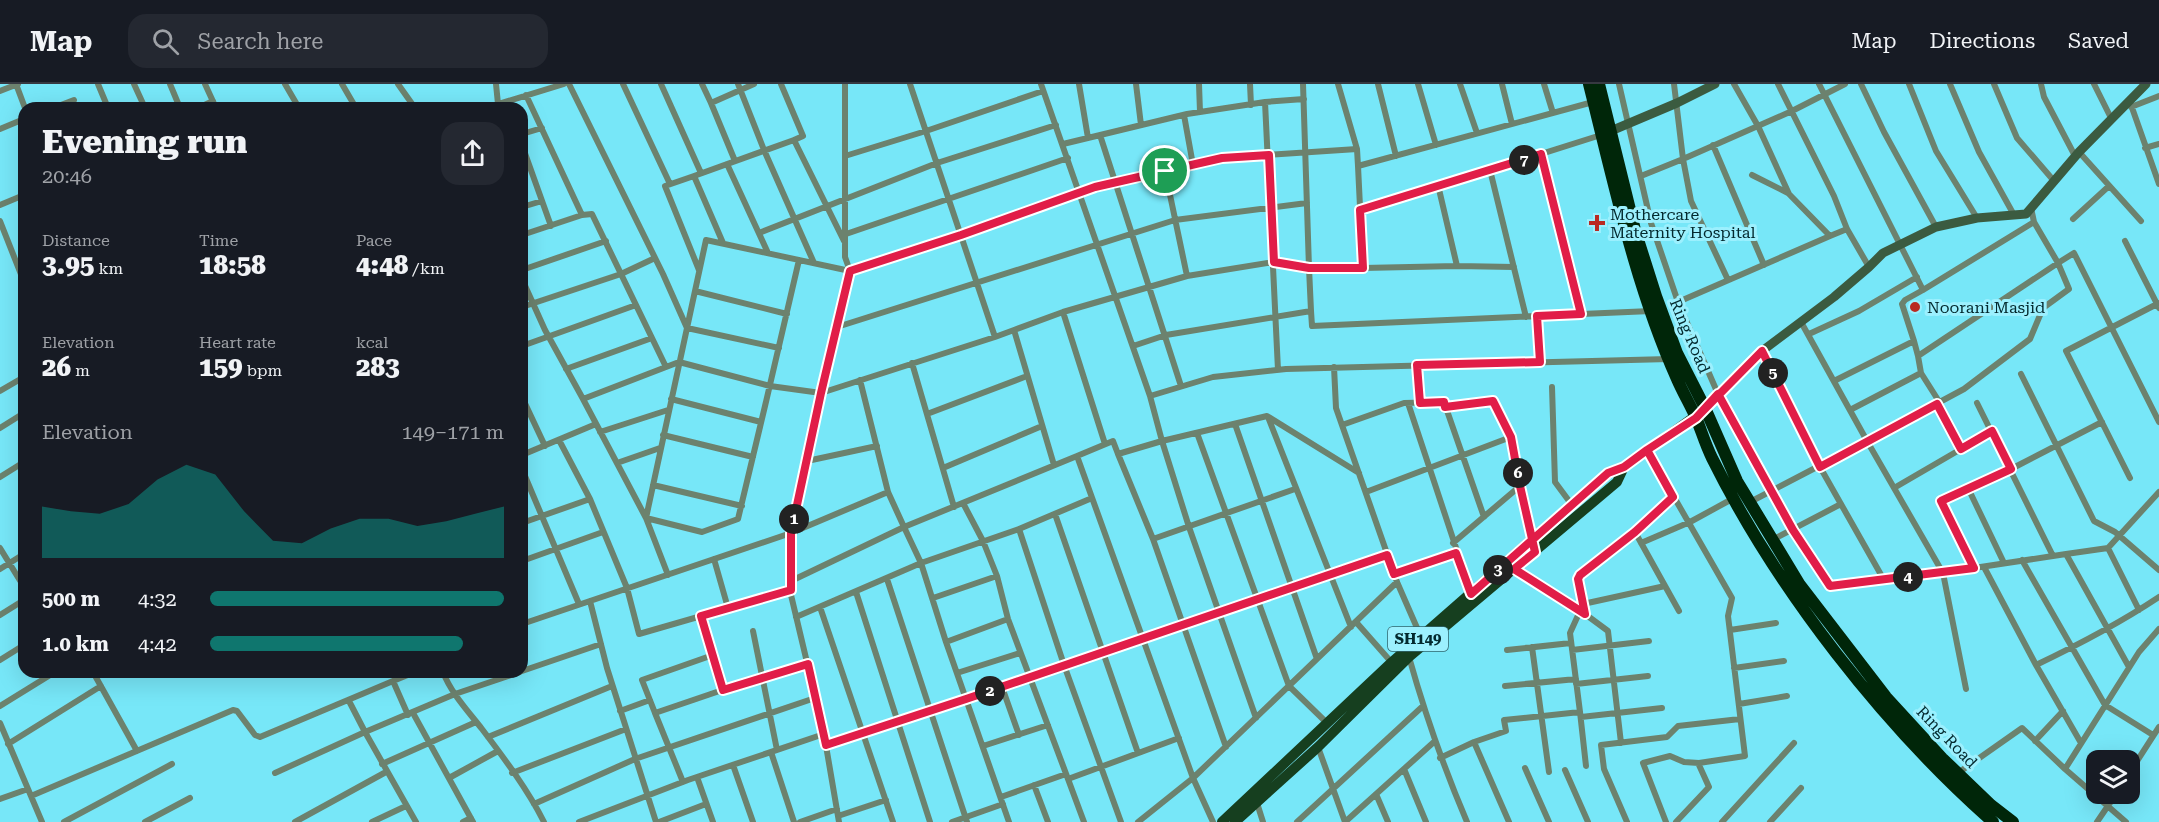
<!DOCTYPE html>
<meta charset="utf-8">
<style>
:root{--surface:#171b24;--page:#242831;--text:#f1f3f6;--muted:#9ea1a6;--line:#363941;--accent:#0f766e}
body{margin:0;font-family:"Roboto Serif",serif;background:var(--page);color:var(--text);height:100vh;display:flex;flex-direction:column;font-size:22px;white-space:nowrap}
*{box-sizing:border-box;margin:0}
p{font-size:20px;color:var(--muted)}
.icon{flex:none;width:33px;height:33px;fill:none;stroke:currentColor;stroke-width:2;stroke-linecap:round;stroke-linejoin:round}
.map{position:relative;flex:1;overflow:hidden}
.sheet{position:absolute;left:18px;top:18px;width:510px;height:576px;display:flex;flex-direction:column;background:var(--surface);border-radius:18px;box-shadow:0 6px 24px #0002}
.sheet>*{flex:none}
.buttons{position:absolute;left:2086px;top:666px;display:grid;gap:12px}
.buttons a{display:grid;place-items:center;width:54px;height:54px;border-radius:12px;background:var(--surface);box-shadow:0 6px 24px #0002;font-size:30px}
.pin{position:absolute;display:grid;place-items:center;width:51px;height:51px;color:#fff;margin:-26px;border:3px solid #fff;border-radius:50%;box-shadow:0 2px 6px #0007}
.km{position:absolute;width:30px;height:30px;margin:-15px;border-radius:50%;background:#222;color:#fff;font-size:16px;line-height:30px;text-align:center}
.round{display:grid;place-items:center;flex:none;width:63px;height:63px;border-radius:18px;background:var(--page)}
.overview{display:flex;align-items:center;justify-content:space-between;height:102px;padding:0 24px}
h1{font-size:33px;font-weight:800;line-height:45px}
.stats{display:grid;grid-template-columns:repeat(3,1fr);gap:9px;height:102px;padding:6px 24px}
.stats div{display:grid;align-content:center}
.stats b{font-size:26px;font-weight:800}
.stats small{font-size:16px;font-weight:400}
.stats p{font-size:16px}
.chart{height:168px;padding:12px 24px}
.chart p{display:flex;justify-content:space-between}
.chart svg{width:100%;height:108px;margin-top:6px;fill:var(--accent);opacity:.7}
ul{padding:0 24px;list-style:none;font-size:20px}
li{display:grid;grid-template-columns:96px 72px 1fr;align-items:center;height:45px}
li i{height:15px;border-radius:8px;background:var(--accent)}
header{display:flex;align-items:center;gap:36px;box-sizing:border-box;height:84px;padding:0 30px;background:var(--surface);border-bottom:2px solid var(--line)}
header strong{font-size:28px}
nav{display:flex;gap:33px;margin-inline-start:auto;font-size:21px}
.search{width:420px;height:54px;background:var(--page);display:flex;align-items:center;gap:15px;box-sizing:border-box;padding:0 21px;border-radius:18px;color:var(--muted);font-size:22px}
.map>svg:first-child{display:block}
.lines{fill:none;stroke-linecap:round;stroke-linejoin:round}
.street{stroke:#6c826e;stroke-width:6}
.secondary{stroke:#3b5b40;stroke-width:9}
.primary{stroke:#163f1f;stroke-width:10}
.highway{stroke:#002609;stroke-width:12}
.route-casing{stroke:#fff;stroke-width:12}
.route{stroke:#e11d48;stroke-width:8}
.poi-dot{fill:#b92a22;stroke:#9cf0fe;stroke-width:2}
.labels{text-anchor:middle;dominant-baseline:central;stroke-width:6;stroke-linejoin:round;paint-order:stroke}
.shield{fill:#9cf0fe;stroke:#31656c;stroke-width:1.5}
.shield-label{font-size:15px;font-weight:bold;fill:#03292e}
.poi-label{font-size:16px;fill:#03292e;stroke:#9cf0fe;text-anchor:start}
.street-label{font-size:16px;fill:#03292e;stroke:#9cf0fe}
</style>
<header>
<strong>Map</strong>
<div class="search"><svg class="icon" aria-label="search" viewBox="0 0 24 24"><circle cx="10" cy="10" r="6"/><path d="M15 15l6 6"/></svg>Search here</div>
<nav><a>Map</a><a>Directions</a><a>Saved</a></nav>
</header>
<div class="map">
<svg width="2159" height="738" viewBox="0 0 2159 738">
<rect width="100%" height="100%" fill="#77e7f8"/>
<g class="lines">
<path class="street" d="M16,0L25,24
M98,0L108,24
M134,0L145,24
M170,0L180,24
M205,0L216,24
M285,0L299,24
M342,0L356,24
M398,0L415,24
M496,0L498,20
M569,0L663,190L687,244L779,264
M623,0L670,100
M661,0L701,89
M702,0L711,19L754,0
M738,0L764,66L814,179
M781,0L803,52L794,56
M910,0L995,253L1014,246L1054,381
M1041,0L1150,312
M1079,0L1088,54
M1136,0L1141,41
M1199,0L1200,28
M1250,0L1251,21
M1338,0L1357,65
M1378,0L1396,72
M1418,0L1436,61
M1460,0L1477,49
M1502,0L1512,40
M1544,0L1553,29
M1619,0L1651,139L1678,218L1718,310L1793,445L1829,501L1833,503L1974,484
M1734,0L1758,42L1789,110L1830,152L1847,145
M1778,0L1834,112L1847,145L1869,183
M1819,0L1923,206L2034,138
M1861,0L1884,48L1936,143
M1909,0L1936,67L1977,134
M1950,0L1979,68L2014,131
M1994,0L2017,54L2054,97
M2041,0L2044,13L2075,72
M2094,0L2112,36
M0,7L18,0
M526,11L582,131L592,130L666,283
M1265,18L1304,15
M2130,18L2159,100
M711,19L735,77
M2131,23L2159,12
M53,24L74,16
M198,24L213,17
M485,24L564,0
M1184,31L1193,81
M0,45L24,35
M522,50L542,44
M1100,51L1181,302
M1063,60L1187,30L1265,18L1278,286
M522,61L551,142
M1713,61L1764,181
M2145,64L2159,60
M2079,68L2141,137
M1541,71L1581,230
M845,72L926,47L1043,7
M727,80L768,169
M1490,86L1601,51
M1165,87L1187,192
M1752,91L1788,109
M694,92L665,102L699,186
M1641,92L1683,75L1674,0
M0,121L24,111
M522,123L542,117
M2031,124L2034,138L2058,179L2074,169L2159,338
M1360,126L1490,86L1526,233
M2073,135L2109,102
M0,137L24,198
M759,149L937,79L1056,41
M846,150L1068,74
M522,151L582,131
M2125,157L2159,224
M723,159L694,92L794,56L844,157
M799,176C779,262 759,349 738,435L702,448L646,434L583,315L679,278L770,302L821,309L995,253
M1457,182L1514,183
M1363,184L1457,182L1438,101
M522,186L606,157
M522,195L545,246L583,315
M1728,196L1691,117L1683,75L1792,27L1845,0
M695,207L787,230
M1678,218L1830,152
M522,223L621,190L655,174
M1311,227L1309,184H1363L1358,82
M1537,232L1540,278
M1801,238L1867,357L1964,305L2030,255L2043,224L2069,205L2058,179L1918,272L1914,257L1834,297
M837,243L1175,136L1307,119
M1014,246L1063,228
M1809,250L1859,227L1917,193
M1914,257L1902,220L1905,216L1923,206
M522,262L636,221
M1133,262L1166,251L1311,227L1312,242L1651,227
M1762,267L1820,383L1884,496
M1918,272L1921,289L1940,319
M912,279L954,423
M1417,281L1420,319
M1334,283L1336,324L1397,498L1421,553
M566,285L652,254
M2021,290L2094,437L2115,448L2159,486
M1552,303L1555,398L1572,421
M0,307L24,293
M522,313L545,362
M671,315L761,338
M1408,319L1471,509
M1977,319L2053,472L2066,470L2129,583
M1937,320L1961,365
M1445,323L1493,317L1511,353
M1850,326L1921,289
M927,330L1027,292
M1268,333L1351,543
M1235,340L1317,575
M1342,341L1404,319L1444,318L1484,433
M0,344L24,329
M600,348L668,326
M1197,349L1289,602L1328,640
M663,351L753,373
M559,356L590,415
M1105,360L1063,228L1187,192L1274,178L1309,184L1303,0
M1647,366L1732,514L1728,532L1745,672L1699,679V681L1709,703L1676,738
M1118,370L1153,455L1295,405
M522,371L596,340
M1077,372L1113,357L1118,370L1162,357L1150,312L1213,293L1286,285L1669,275
M807,377L877,362
M617,379L660,364
M943,384L1042,342
M522,385L579,520
M0,393L24,378
M2130,394L2066,267L2159,219
M653,401L742,422
M1894,404L1992,347
M1968,404L2004,479
M1366,408L1511,353L1533,455
M1092,414L1019,445L1064,581L1121,738
M1750,418L1867,357L1943,489L1966,605
M963,419L983,457L997,492L1008,535L1068,695
M1055,430L1138,669
M522,439L590,415L627,504L639,550L791,506
M1635,448L1679,527
M1153,455L1226,663
M1772,456L1841,420
M1453,459L1520,402
M1641,459L1690,438L1734,414
M0,464L24,503
M2108,464L2159,408
M2066,470L2108,464L2139,526
M2053,472L1974,484L1941,417L2011,385L2102,338
M714,475L728,524
M2022,476L2105,621L2153,651
M522,477L603,448
M1984,483L2036,581
M0,485L24,470
M1514,485L1585,530L1608,547L1621,659
M1394,490L1456,469
M668,491L646,434L706,156L850,187L845,173V0
M887,495L967,738
M791,497L904,443L888,408L860,296
M856,508L930,738
M933,514L997,492
M590,517L607,584L656,738
M1583,520L1665,502
M820,523L893,738
M1580,527L1570,549L1580,628
M1585,530L1578,495L1580,491L1635,448L1673,413
M0,531L24,516
M701,532L723,606
M796,533L921,479L1019,445
M1356,538L1393,580
M522,540L791,449L888,408
M1730,546L1776,539
M753,547L777,666
M946,558L1008,535
M1532,563L1549,688
M1507,566L1571,559
M1572,566L1649,557
M1409,573C1425,630 1444,684 1467,738
M0,576L24,561
M1734,584L1784,577
M522,587L601,560
M93,588L137,667
M443,588C451,609 468,627 482,645C504,674 528,706 544,738
M957,589L1020,569
M393,597L415,588
M1576,600L1648,592
M1505,602L1576,595
M1002,603L1019,651
M1739,620L1787,612
M0,622L55,588
M620,627L650,616
M413,629L473,738
M655,629L642,596L713,571
M1581,633L1662,624
M1256,634L1189,443L1162,357L1267,332L1359,389
M0,639L42,738
M488,653L612,602
M2035,657L2063,627
M1474,658L1509,738
M2081,659L2036,581C2078,561 2120,539 2159,513
M8,660L101,602
M826,661L966,615L1387,471
M983,662L1048,641
M1318,663L1345,738
M771,668L794,738
M1440,674L1474,658L1506,647L1504,636L1580,628L1586,682
M382,680L476,638
M733,681L753,738
M1525,684L1549,738
M1404,685L1426,738
M1565,686L1588,738
M2130,688L2159,643
M275,689L365,648L349,617
M512,689L626,645
M1958,689L2022,644L2065,685
M697,693L713,738
M449,694L498,667
M683,698L655,629L743,599L808,580
M1034,701L1048,738
M1376,710L1388,738
M31,712L233,626L237,627L255,651L260,653L393,597L408,631
M1001,713L1066,690
M0,715L28,705
M1257,719L1263,738
M534,720L635,675L815,614
M838,732L886,716
M64,738L172,680
M145,738L190,714
M295,738L386,688
M372,738L406,722
M416,738L365,648L455,610L520,588
M463,738L471,734
M579,738L688,696L824,650
M659,738L706,720
M800,738L837,725
M839,738L824,650L791,511V449L821,309L850,187L961,151L1095,103L1222,74L1357,65L1358,82L1593,18
M952,738L1003,720
M1009,738L946,558L921,479L904,443L1077,372L1193,694L1213,738
M1084,738L1068,695L1179,654
M1138,738L1193,694L1397,498
M1297,738L1423,622
M1345,738L1435,657
M1627,738L1604,685L1601,661L1667,653L1678,642L1740,635
M1666,738L1643,679L1670,672L1684,678L1699,679
M1722,738L1794,659
M1770,738L1801,704
M2097,738L2116,710
M2126,738L2065,685L2139,568L2159,545"/>
<path class="secondary" d="M1606,49L1677,19L1715,0
M1705,324L1762,267L1834,213L1869,183L1883,169L1936,143L1977,134L2026,130L2079,68L2146,0"/>
<path class="primary" d="M1222,738L1392,578L1608,389L1624,383L1701,328
M1235,738L1318,663L1409,573L1617,398L1624,383"/>
<path class="highway" d="M1589,0C1614,99 1635,201 1677,295C1683,309 1691,322 1697,336C1702,349 1706,362 1712,374C1777,505 1884,642 1993,738
M1599,0L1635,146L1656,212L1677,269L1705,324L1737,397L1800,501L1886,613L1942,674L1991,721L2013,738"/>
</g>
<g class="lines">
<g class="route-casing">
<path id="route" d="M1165,87L1095,103L961,151L850,187L821,309L791,449V506L701,532L723,606L808,580L826,661L966,615L1387,471L1394,490L1456,469L1471,510L1608,389L1624,383L1647,366L1696,334L1718,310L1793,446L1830,502L1974,484L1941,417L2011,385L1992,347L1961,365L1937,320L1820,383L1762,267L1696,334L1647,366L1673,413L1635,448L1580,491L1578,495L1585,530L1514,485L1535,468L1520,402L1511,353L1493,317L1445,323L1444,318L1420,319L1417,281L1540,278L1537,232L1581,230L1541,70L1360,126L1363,184H1309L1274,178L1269,71L1222,74L1165,87"/>
</g>
<use href="#route" class="route"/>
</g>
<g class="poi-dot">
<path d="M1594 130h6v6h6v6h-6v6h-6v-6h-6v-6h6z"/>
<circle cx="1915" cy="223" r="6"/>
</g>
<g class="labels">
<rect class="shield" x="1388" y="543" width="60" height="24" rx="4.5"/>
<g class="shield-label">
<text x="1418" y="555">SH149</text>
</g>
<g class="poi-label">
<text x="1610" y="130">Mothercare<tspan x="1610" dy="18">Maternity Hospital</tspan></text>
<text x="1927" y="223">Noorani Masjid</text>
</g>
<g class="street-label">
<text transform="translate(1690 252) rotate(67)">Ring Road</text>
<text transform="translate(1947 653) rotate(46)">Ring Road</text>
</g>
</g>
</svg>
<div class="buttons">
<a><svg class="icon" aria-label="layers" viewBox="0 0 24 24"><path d="M12 4l9 5-9 5-9-5zM3 14l9 5 9-5"/></svg></a>
</div>
<div class="pin" style="left:1165px;top:87px;background:#1e9e55"><svg class="icon" aria-label="arrive" viewBox="0 0 24 24"><path d="M6 21V4h12l-3 4 3 4H6"/></svg></div>
<b class="km" style="left:794px;top:435px">1</b>
<b class="km" style="left:990px;top:607px">2</b>
<b class="km" style="left:1498px;top:486px">3</b>
<b class="km" style="left:1908px;top:493px">4</b>
<b class="km" style="left:1773px;top:289px">5</b>
<b class="km" style="left:1518px;top:389px">6</b>
<b class="km" style="left:1524px;top:76px">7</b>
<section class="sheet">
<div class="overview"><div><h1>Evening run</h1><p>20:46</p></div><a class="round"><svg class="icon" aria-label="share" viewBox="0 0 24 24"><path d="M12 15V3M7 8l5-5 5 5M5 13v7h14v-7"/></svg></a></div>
<div class="stats">
<div><p>Distance</p><b>3.95<small> km</small></b></div>
<div><p>Time</p><b>18:58</b></div>
<div><p>Pace</p><b>4:48<small> /km</small></b></div>
</div>
<div class="stats">
<div><p>Elevation</p><b>26<small> m</small></b></div>
<div><p>Heart rate</p><b>159<small> bpm</small></b></div>
<div><p>kcal</p><b>283</b></div>
</div>
<div class="chart"><p><span>Elevation</span>149–171 m</p>
<svg viewBox="0 0 160 44" preserveAspectRatio="none"><path d="M0 44V23L10 25L20 26L30 22L40 12L50 6L60 10L70 25L80 37L90 38L100 32L110 28L120 28L130 31L140 29L150 26L160 23V44z"/></svg>
</div>
<ul>
<li><b>500 m</b>4:32<i style="width:100%"></i></li>
<li><b>1.0 km</b>4:42<i style="width:86%"></i></li>
</ul>
</section>
</div>
